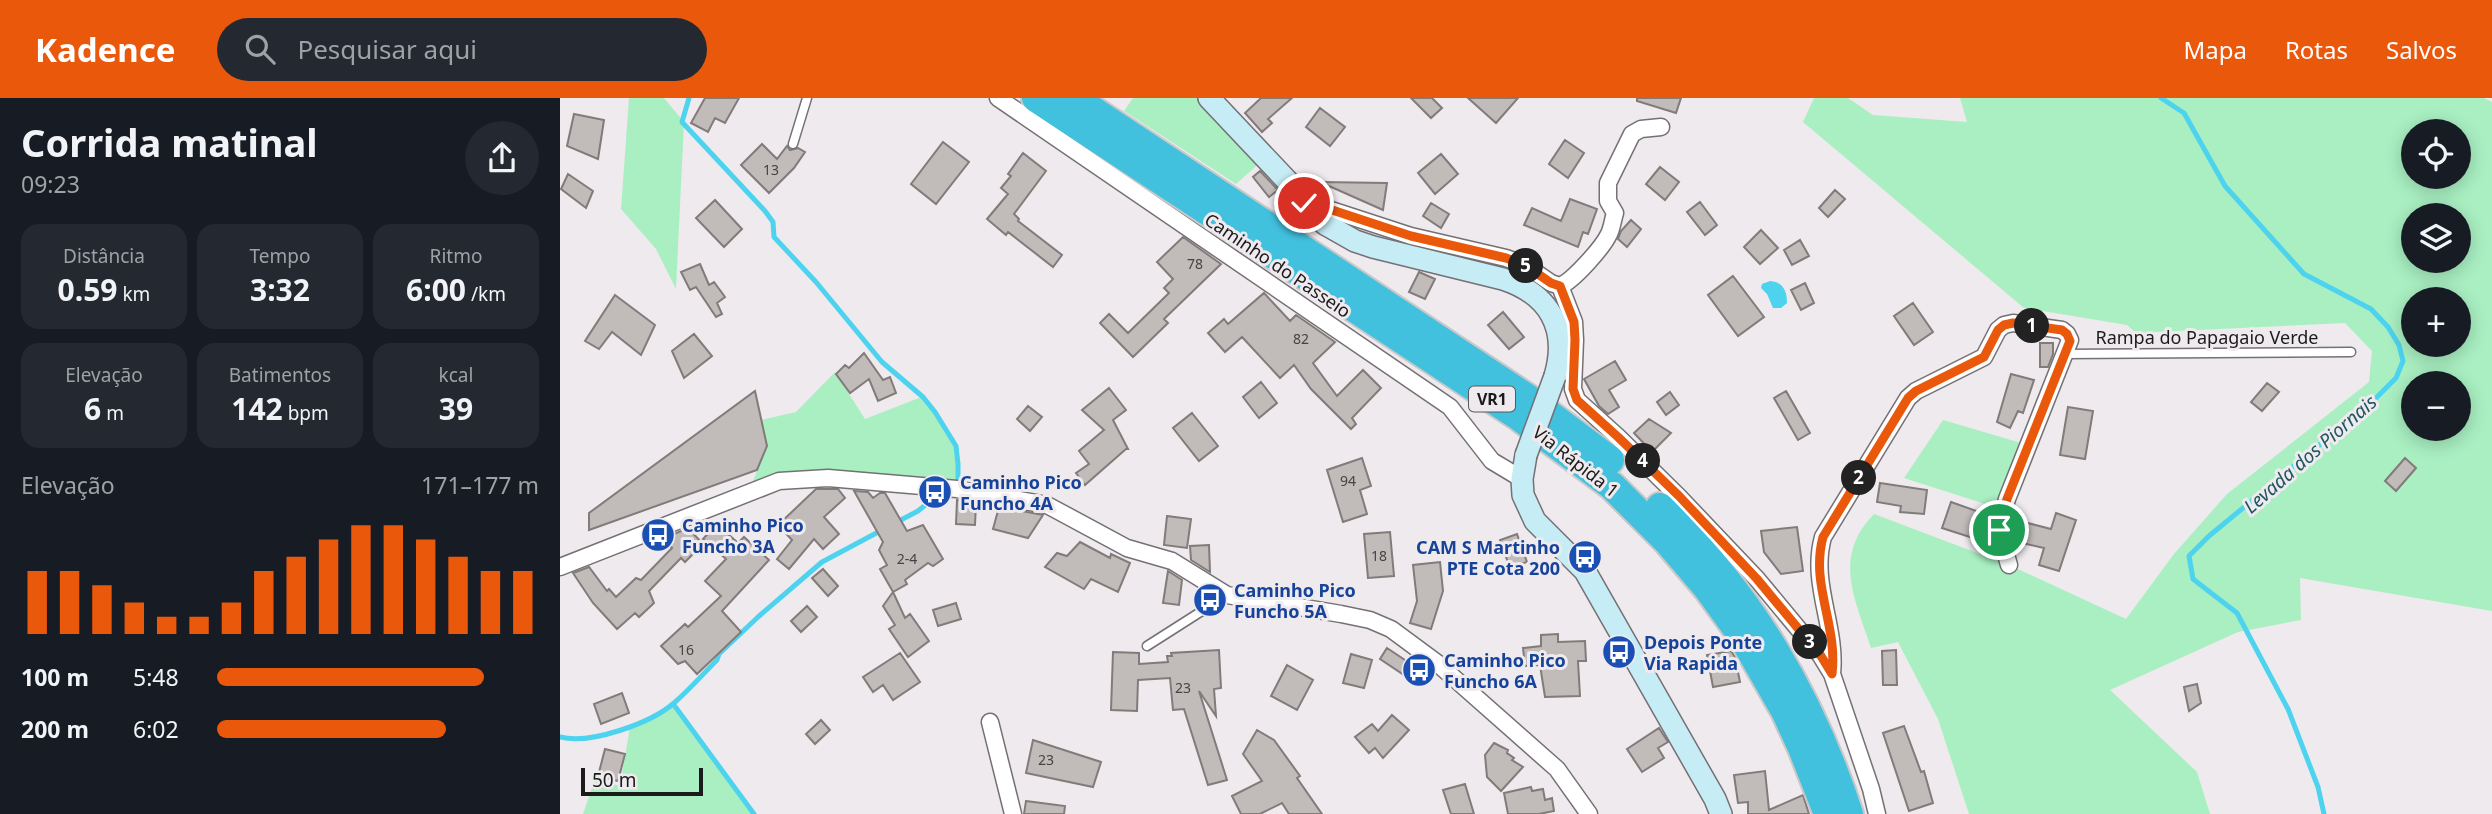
<!DOCTYPE html>
<html lang="pt">
<meta charset="utf-8">
<style>
:root{--surface:#171b24;--page:#242831;--text:#f1f3f6;--muted:#9ea1a6;--accent:#ea580c}
body{margin:0;font-family:"Noto Sans",sans-serif;background:var(--page);color:var(--text);height:100vh;display:flex;flex-direction:column;font-size:26px;white-space:nowrap}
*{box-sizing:border-box;margin:0}
p{font-size:23px;color:var(--muted)}
.icon{flex:none;width:38px;height:38px;fill:none;stroke:currentColor;stroke-width:2;stroke-linecap:round;stroke-linejoin:round}
.map{position:relative;flex:1;overflow:hidden}
.side{display:flex;flex-direction:column;background:var(--surface);width:560px}
.side>*{flex:none}
.tools{position:absolute;left:1841px;top:21px;display:grid;gap:14px}
.tools a{display:grid;place-items:center;width:70px;height:70px;border-radius:50%;background:var(--surface);box-shadow:0 4px 18px #0003;font-size:35px}
.scale{position:absolute;left:21px;bottom:18px;width:122px;box-sizing:border-box;padding-left:7px;border:4px solid #1c1b1c;border-top:0;font-size:19px;line-height:24px;white-space:nowrap;color:#1c1b1c;-webkit-text-stroke:5px #efeaee;paint-order:stroke}
.pin{position:absolute;display:grid;place-items:center;width:60px;height:60px;color:#fff;margin:-30px;border:4px solid #fff;border-radius:50%;box-shadow:0 2px 7px #0007}
.km{position:absolute;width:35px;height:35px;margin:-18px;border-radius:50%;background:#222;color:#fff;font-size:19px;line-height:35px;text-align:center}
.round{display:grid;place-items:center;flex:none;width:74px;height:74px;border-radius:37px;background:var(--page)}
.overview{display:flex;align-items:center;justify-content:space-between;height:119px;padding:0 21px}
h1{font-size:38px;font-weight:700;line-height:52px}
.stats{display:grid;grid-template-columns:repeat(3,1fr);gap:10px;height:119px;padding:7px 21px}
.stats div{display:grid;align-content:center;border-radius:18px;background:var(--page);text-align:center}
.stats b{font-size:30px;font-weight:700}
.stats small{font-size:19px;font-weight:400}
.stats p{font-size:19px}
.chart{height:196px;padding:14px 21px}
.chart p{display:flex;justify-content:space-between}
.chart svg{width:100%;height:126px;margin-top:7px;stroke:var(--accent);stroke-width:6}
ul{padding:0 21px;list-style:none;font-size:23px}
li{display:grid;grid-template-columns:112px 84px 1fr;align-items:center;height:52px}
li i{height:18px;border-radius:9px;background:var(--accent)}
header{display:flex;align-items:center;gap:42px;box-sizing:border-box;height:98px;padding:0 35px;background:var(--accent);color:#fff}
header strong{font-size:33px}
nav{display:flex;gap:38px;margin-inline-start:auto;font-size:24px}
.search{width:490px;height:63px;background:var(--page);display:flex;align-items:center;gap:18px;box-sizing:border-box;padding:0 24px;border-radius:38px;color:var(--muted);font-size:26px}
main{display:flex;flex:1;min-height:0}
.map>svg:first-child{display:block}
.green{fill:#a9efc2;fill-rule:evenodd}
.water{fill:#4ed3ef}
.lines{fill:none;stroke-linecap:round;stroke-linejoin:round}
.stream{stroke:#4ed3ef;stroke-width:5}
.building{fill:#c1bbb9;stroke:#817b79;stroke-width:2}
.lane-casing{stroke:#747074;stroke-width:11}
.street-casing{stroke:#747074;stroke-width:19}
.secondary-casing{stroke:#747074;stroke-width:24}
.highway-casing{stroke:#c9c8c9;stroke-width:32}
.lane{stroke:#fff;stroke-width:8}
.street{stroke:#fff;stroke-width:16}
.secondary{stroke:#c6ecf5;stroke-width:21}
.highway{stroke:#42c1df;stroke-width:28}
.secondary-bridge-casing{stroke:#747074;stroke-width:24;stroke-linecap:butt}
.secondary-bridge{stroke:#c6ecf5;stroke-width:21}
.route-casing{stroke:#fff;stroke-width:14}
.route{stroke:#ea580c;stroke-width:9}
.labels{text-anchor:middle;dominant-baseline:central;stroke-width:6;stroke-linejoin:round;paint-order:stroke}
.number-label{font-size:14px;fill:#454343}
.shield{fill:#efeaee;stroke:#5b595b;stroke-width:2}
.shield-label{font-size:16px;font-weight:bold;fill:#1c1b1c}
.street-label{font-size:18px;fill:#1c1b1c;stroke:#efeaee}
.transit-label{font-size:18px;font-weight:bold;fill:#164399;stroke:#efeaee;text-anchor:start}
.water-label{font-size:19px;font-style:italic;fill:#1e5661;stroke:#efeaee}
</style>
<header>
<strong>Kadence</strong>
<div class="search"><svg class="icon" aria-label="search" viewBox="0 0 24 24"><circle cx="10" cy="10" r="6"/><path d="M15 15l6 6"/></svg>Pesquisar aqui</div>
<nav><a>Mapa</a><a>Rotas</a><a>Salvos</a></nav>
</header>
<main>
<section class="side">
<div class="overview"><div><h1>Corrida matinal</h1><p>09:23</p></div><a class="round"><svg class="icon" aria-label="share" viewBox="0 0 24 24"><path d="M12 15V3M7 8l5-5 5 5M5 13v7h14v-7"/></svg></a></div>
<div class="stats">
<div><p>Distância</p><b>0.59<small> km</small></b></div>
<div><p>Tempo</p><b>3:32</b></div>
<div><p>Ritmo</p><b>6:00<small> /km</small></b></div>
</div>
<div class="stats">
<div><p>Elevação</p><b>6<small> m</small></b></div>
<div><p>Batimentos</p><b>142<small> bpm</small></b></div>
<div><p>kcal</p><b>39</b></div>
</div>
<div class="chart"><p><span>Elevação</span>171–177 m</p>
<svg viewBox="0 0 160 44" preserveAspectRatio="none"><path d="M5 44V22M15 44V22M25 44V27M35 44V33M45 44V38M55 44V38M65 44V33M75 44V22M85 44V17M95 44V11M105 44V6M115 44V6M125 44V11M135 44V17M145 44V22M155 44V22"/></svg>
</div>
<ul>
<li><b>100 m</b>5:48<i style="width:83%"></i></li>
<li><b>200 m</b>6:02<i style="width:71%"></i></li>
</ul>
</section>
<div class="map">
<svg width="1932" height="716" viewBox="0 0 1932 716">
<rect width="100%" height="100%" fill="#efeaee"/>
<path class="green" d="M69,0H104L124,24L116,191L96,151L61,111Z
M573,0H649L704,61L676,86L564,13Z
M1254,0H1288L1313,17L1407,24L1400,0H1924L1932,4V513L1740,480L1741,522L1678,534L1550,592L1637,674L1650,716H1409L1378,621L1338,544L1311,550C1295,501 1272,459 1314,416L1449,467L1566,521L1614,456L1667,396L1809,284L1812,253L1785,225L1576,235L1567,227L1464,210L1243,24ZM1853,33H1899V79H1853ZM1853,117H1899V163H1853ZM1853,201H1899V247H1853ZM1853,285H1899V331H1853Z
M275,274L305,321L364,298C391,331 402,348 397,391L268,380L189,393L207,348L201,322L236,314Z
M1383,322L1468,347L1444,412L1344,380Z
M113,608L192,716H23L35,681L60,688L70,629Z"/>
<path class="water" d="M1210,183C1223,184 1227,193 1227,205L1221,210H1213L1207,196L1201,190L1202,186Z"/>
<g class="lines">
<path class="stream" d="M129,0L122,24L205,113L213,124L214,139L256,184L322,264L363,299L375,314L396,348L398,366V381
M1601,0L1624,15L1665,88L1744,176L1811,211L1828,229L1839,247L1843,263L1836,280L1794,322L1763,344L1649,438L1629,458L1633,481L1677,515L1728,611L1758,689L1764,716
M337,424L358,413L379,396
M114,607L194,716
M0,639C30,647 91,625 114,605C129,592 143,576 157,562L159,556L198,519L262,464L322,432"/>
</g>
<path class="building" d="M145,0H179L165,25L155,20L148,34L131,25Z
M701,0H732L708,21L712,25L702,34L685,15Z
M851,0H872L882,10L871,20Z
M908,0H958L936,25Z
M1077,0H1121L1116,15L1077,3Z
M760,10L785,29L770,48L746,29Z
M14,16L44,22L38,61L7,48Z
M1005,42L1024,55L1008,80L989,66Z
M383,44L409,64L376,106L351,86Z
M202,46L217,61L227,48L230,52L238,50L245,54L234,70L209,95L181,67Z
M463,55L486,73L454,116L459,121L458,123L502,157L493,169L448,134L446,137L427,121L448,96L441,90L451,78L448,76Z
M881,56L898,76L875,96L858,75Z
M1100,69L1119,84L1105,102L1086,86Z
M700,73L718,92L709,99L693,79Z
M8,76L33,93L26,110L1,91Z
M760,84L827,85L823,112Z
M1275,92L1285,101L1268,119L1259,110Z
M1010,101L1037,111L1028,136L1023,134L1018,149L964,127L972,110L1001,123Z
M155,102L182,131L164,149L136,120Z
M1140,104L1157,127L1145,137L1127,114Z
M871,105L889,116L881,130L863,118Z
M1071,122L1081,131L1067,149L1058,141L1061,133Z
M1201,132L1218,150L1200,166L1184,149Z
M623,139L661,166L604,221L608,225L573,259L540,225L549,216L568,235L609,195L604,190L613,181L597,164Z
M1240,142L1249,158L1232,167L1224,152Z
M140,166L149,187L154,184L165,199L157,205L162,216L156,219L136,189L130,192L121,174Z
M859,174L875,181L865,201L849,194Z
M1173,178L1204,219L1178,238L1148,197Z
M1245,185L1254,205L1241,212L1231,192Z
M704,195L730,223L736,217L775,244L753,265L777,298L803,272L821,290L792,320L796,326L791,331L751,291L734,267L720,280L682,239L665,254L648,235L664,221L668,226Z
M55,197L95,227L81,257L52,234L39,251L25,243Z
M1353,205L1373,234L1354,247L1334,218Z
M943,214L964,239L949,251L928,227Z
M134,236L152,258L124,280L112,253Z
M1480,245H1493V256L1488,269H1480Z
M304,255L323,282L330,279L336,295L318,303L309,281L290,295L276,276L285,267L289,270Z
M1055,263L1066,282L1049,292L1059,309L1048,316L1039,308L1024,281Z
M1451,276L1474,282L1463,315L1458,313L1450,330L1437,324Z
M701,284L717,305L699,320L683,299Z
M1707,285L1719,294L1702,313L1691,304Z
M549,290L566,312L553,322L568,351H566L525,387L516,375L529,366L519,353L544,332L522,312Z
M195,293L207,348L197,372L29,432V415Z
M1226,293L1250,335L1238,342L1214,300Z
M1110,294L1119,307L1106,317L1097,304Z
M468,308L482,319L470,333L457,321Z
M1508,309L1533,313L1525,361L1500,357Z
M632,315L658,348L639,363L613,330Z
M1089,321L1111,335L1092,354L1074,335Z
M802,360L811,388L800,392L807,416L783,424L767,372Z
M1845,360L1856,370L1836,393L1825,383Z
M1320,385L1367,392L1364,416L1340,414L1341,408L1317,404Z
M256,391H278L285,400L264,419L279,436L263,451L254,441L229,471L217,461L232,442L218,427Z
M294,393L308,394L313,400L320,395H325L347,433L363,427L383,461L373,468L368,465L345,482L347,486L333,494L320,471L327,467L319,452L323,444Z
M397,402L416,405L415,427L396,426Z
M1391,404L1422,415L1413,440L1382,430Z
M439,409L478,416L483,417L468,440L433,431Z
M1496,415L1516,422L1499,473L1479,467L1484,450L1453,443L1452,439L1456,422L1491,431Z
M607,418L631,421L627,450L604,447Z
M157,426L178,445L184,439L209,462L162,513L181,534L137,576L125,563L118,566L101,548L125,526L128,529L161,498L145,483L166,461L143,441Z
M1237,429L1243,473L1221,476L1204,454L1201,433Z
M128,430L143,446L125,464L121,460L89,493L94,505L79,519L75,515L57,531L33,505L13,475L29,469L47,493L49,491L56,499L76,480L81,482L112,450L106,443L114,436Z
M830,434L834,478L808,480L804,436Z
M957,436L967,464L950,470L940,442Z
M520,444L550,460L551,456L570,465L558,494L531,481L524,491L485,469L497,455L507,458Z
M649,447L650,474L631,462L630,448Z
M880,464L883,493L871,531L850,525L857,503L853,467Z
M263,471L278,488L268,498L252,480Z
M608,473L622,482L619,507L603,505Z
M333,494L345,520L350,516L369,543L348,559L329,531L335,527L323,508Z
M396,505L401,521L378,528L373,512Z
M247,508L257,519L241,534L231,523Z
M998,536V544L1025,543L1026,563H1018L1020,598L985,599L980,567L965,568L963,550L981,548V537Z
M827,550L851,566L844,577L820,561Z
M659,552L661,590L654,591L656,618L639,593L667,682L648,687L624,611L613,612L610,580L578,582L577,613L551,612L553,554L579,555V566L608,564L607,558H612L611,555Z
M1336,552L1337,587H1323L1322,553Z
M1171,553L1175,559L1180,584L1153,589L1147,557Z
M340,555L360,584L333,602L323,587L313,594L303,579Z
M791,556L812,562L804,590L783,585Z
M727,567L753,582L737,612L711,598Z
M1637,586L1641,605L1629,613L1624,589Z
M62,595L69,615L41,626L34,606Z
M832,617L849,632L823,660L815,650L809,655L795,639L812,626L818,633Z
M261,622L270,632L255,646L246,636Z
M1344,628L1361,674L1364,673L1373,705L1349,713L1323,635Z
M1099,630L1108,644L1098,650L1104,660L1082,674L1067,651Z
M697,632L714,642L740,678L737,680L762,716H729L722,705L700,716H681L672,698L702,683L683,656Z
M473,642L541,664L533,689L466,675Z
M934,645L948,652L947,655L954,660L952,662L963,669L941,693L927,679L925,657Z
M45,651L65,656L58,683L38,678Z
M1205,673L1209,712L1243,697L1249,716H1188V704L1178,705L1174,677Z
M905,686L914,716H891L883,692Z
M971,689L972,693L983,691L985,702L992,700L994,713L979,716H948L944,695Z
M466,703L505,708L504,716H464Z"/>
<g class="lines">
<g class="lane-casing">
<path id="lane" d="M233,46L247,0
M1504,256L1791,254
M587,548L667,497"/>
</g>
<g class="street-casing">
<path id="street" d="M438,0L890,309L932,363L962,381
M744,105L759,108L851,138L946,160L965,167L991,185L1000,188
M1000,188L1014,224L1015,242L1013,291L1017,302L1058,339L1119,399L1197,481L1261,558L1272,576L1311,691L1317,716
M1000,188C1013,183 1043,149 1049,136C1052,130 1053,121 1055,115L1048,103V85L1072,36L1081,31L1101,29
M0,469L219,383L268,380L397,391L487,407L567,450L612,463L667,497L781,516L810,522L831,531L877,565L997,671L1029,716
M1272,576C1277,528 1250,486 1263,439L1348,300L1356,293L1424,259L1438,232L1444,227L1453,225L1502,232L1507,236L1510,242L1447,401L1439,432L1449,467
M430,624L453,716"/>
</g>
<g class="secondary-casing">
<path id="secondary" d="M649,0L733,89L756,118L765,126L795,143L813,149L943,181C989,196 1009,230 995,278
M966,357L962,381L963,397L975,423L1025,473L1155,701L1161,716"/>
</g>
<g class="highway-casing">
<path id="highway" d="M476,0L958,318L1052,388L1107,443L1148,491L1182,538L1225,613L1242,650L1268,716
M514,0L966,299L1050,362
M1100,409C1190,496 1250,597 1289,716"/>
</g>
<use href="#lane" class="lane"/>
<use href="#street" class="street"/>
<use href="#secondary" class="secondary"/>
<use href="#highway" class="highway"/>
<g class="secondary-bridge-casing">
<path id="secondary-bridge" d="M966,357L995,278"/>
</g>
<use href="#secondary-bridge" class="secondary-bridge"/>
</g>
<g class="lines">
<g class="route-casing">
<path id="route" d="M744,105L760,108L851,138L946,160L965,167L991,185L1000,188L1014,224L1015,242L1013,291L1017,302L1058,339L1119,398L1197,481L1261,558L1272,576C1278,527 1250,487 1263,439L1348,300L1356,293L1424,259L1438,232L1444,227L1453,225L1502,232L1507,236L1510,243L1447,401L1439,432"/>
</g>
<use href="#route" class="route"/>
</g>
<defs>
<g id="bus-disc" transform="scale(1.75)"><circle r="9.5" fill="#1a4fb4" stroke="#efeaee"/><path d="M-5-6H5V4H4V6H2V4H-2V6H-4V4H-5ZM-3.5-4V0h7V-4ZM-3.5 1.2v1.5H-2V1.2ZM2 1.2v1.5H3.5V1.2Z" fill="#fff"/></g>
</defs>
<g fill-rule="evenodd">
<use href="#bus-disc" x="375" y="394"/>
<use href="#bus-disc" x="98" y="437"/>
<use href="#bus-disc" x="1025" y="459"/>
<use href="#bus-disc" x="650" y="502"/>
<use href="#bus-disc" x="1059" y="554"/>
<use href="#bus-disc" x="859" y="572"/>
</g>
<g class="labels">
<g class="number-label">
<text x="211" y="71">13</text>
<text x="635" y="165">78</text>
<text x="741" y="240">82</text>
<text x="788" y="382">94</text>
<text x="819" y="457">18</text>
<text x="347" y="460">2-4</text>
<text x="126" y="551">16</text>
<text x="623" y="589">23</text>
<text x="486" y="661">23</text>
</g>
<rect class="shield" x="909" y="288.5" width="46" height="25" rx="5"/>
<g class="shield-label">
<text x="932" y="301">VR1</text>
</g>
<g class="street-label">
<text transform="translate(718 167) rotate(34)">Caminho do Passeio</text>
<text x="1647" y="239">Rampa do Papagaio Verde</text>
<text transform="translate(1016 363) rotate(38)">Via Rápida 1</text>
</g>
<g class="transit-label">
<text x="400" y="384">Caminho Pico<tspan x="400" dy="21">Funcho 4A</tspan></text>
<text x="122" y="427">Caminho Pico<tspan x="122" dy="21">Funcho 3A</tspan></text>
<text x="1000" y="449" text-anchor="end">CAM S Martinho<tspan x="1000" dy="21">PTE Cota 200</tspan></text>
<text x="674" y="492">Caminho Pico<tspan x="674" dy="21">Funcho 5A</tspan></text>
<text x="1084" y="544">Depois Ponte<tspan x="1084" dy="21">Via Rapida</tspan></text>
<text x="884" y="562">Caminho Pico<tspan x="884" dy="21">Funcho 6A</tspan></text>
</g>
<g class="water-label">
<text transform="translate(1750 356) rotate(-41)">Levada dos Piornais</text>
</g>
</g>
</svg>
<div class="tools">
<a><svg class="icon" aria-label="locate" viewBox="0 0 24 24"><circle cx="12" cy="12" r="6"/><path d="M12 2v4M12 18v4M2 12h4M18 12h4"/></svg></a>
<a><svg class="icon" aria-label="layers" viewBox="0 0 24 24"><path d="M12 4l9 5-9 5-9-5zM3 14l9 5 9-5"/></svg></a>
<a>+</a>
<a>−</a>
</div>
<div class="scale">50 m</div>
<div class="pin" style="left:1439px;top:432px;background:#1e9e55"><svg class="icon" aria-label="arrive" viewBox="0 0 24 24"><path d="M6 21V4h12l-3 4 3 4H6"/></svg></div>
<div class="pin" style="left:744px;top:105px;background:#d93025"><svg class="icon" aria-label="check" viewBox="0 0 24 24"><path d="M5 12l5 5 9-10"/></svg></div>
<b class="km" style="left:1472px;top:228px">1</b>
<b class="km" style="left:1299px;top:380px">2</b>
<b class="km" style="left:1250px;top:544px">3</b>
<b class="km" style="left:1083px;top:363px">4</b>
<b class="km" style="left:966px;top:168px">5</b>
</div>
</main>
